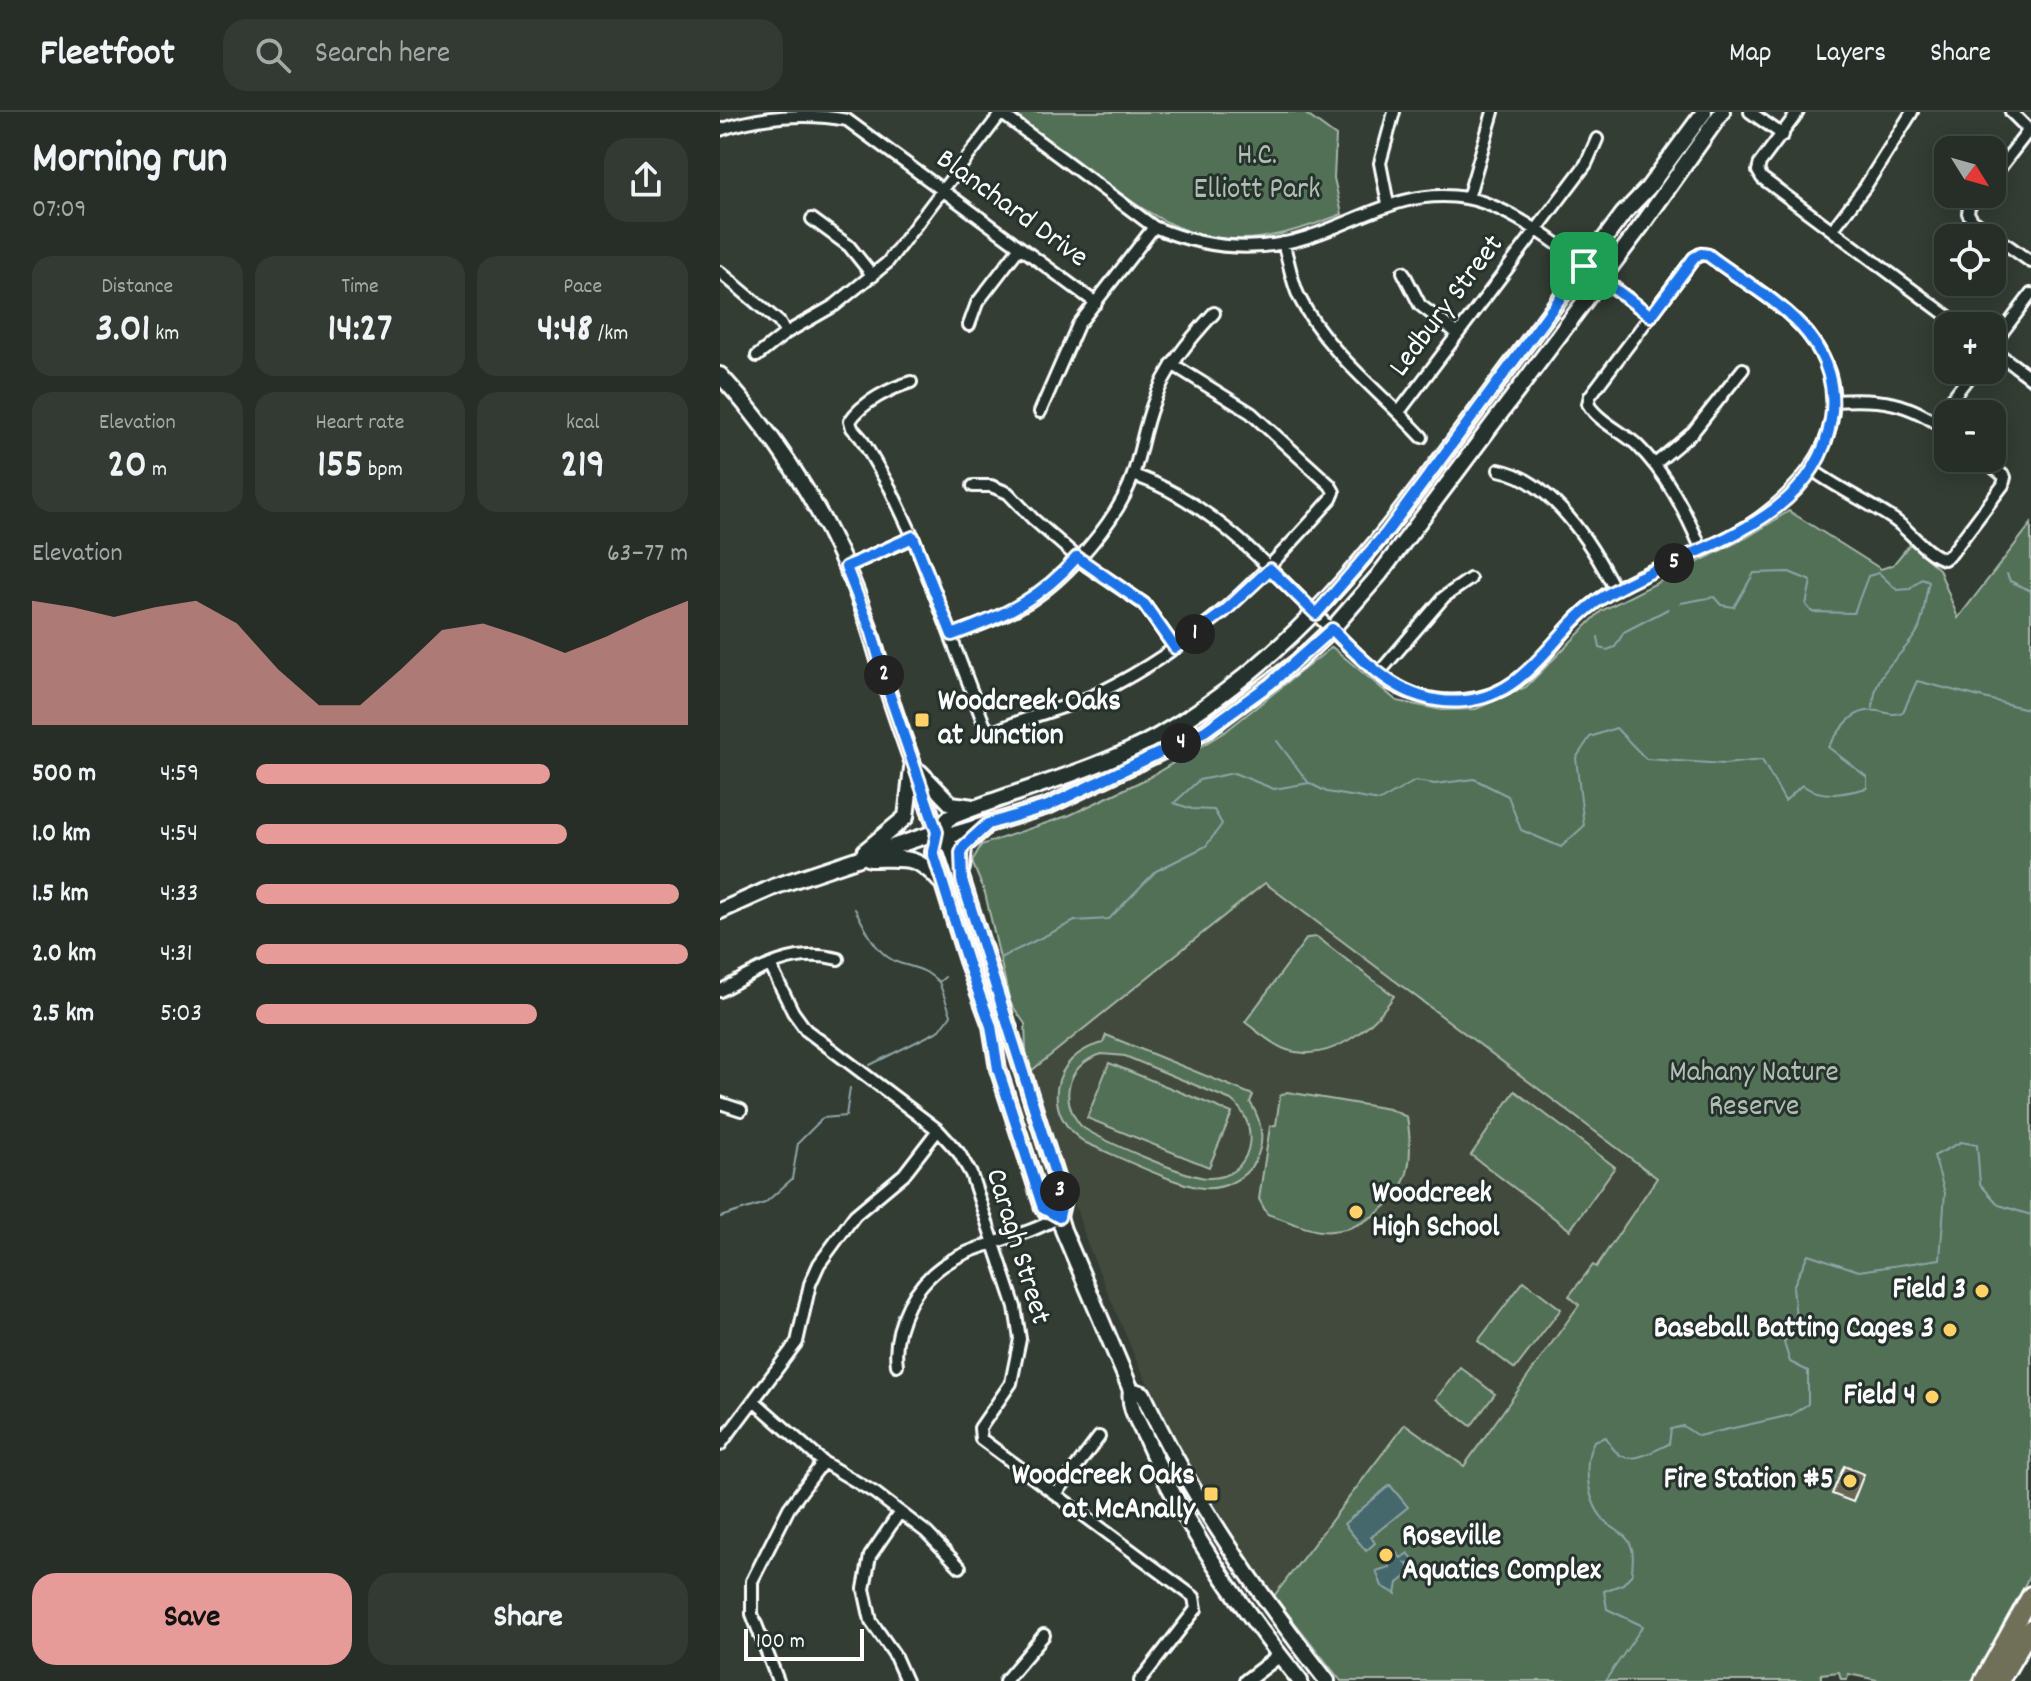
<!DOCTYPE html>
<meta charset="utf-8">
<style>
:root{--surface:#262e27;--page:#323a33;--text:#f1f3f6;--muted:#a4a8a7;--line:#424a44;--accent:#e69b98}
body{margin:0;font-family:Dekko,sans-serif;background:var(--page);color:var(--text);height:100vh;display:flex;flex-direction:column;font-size:30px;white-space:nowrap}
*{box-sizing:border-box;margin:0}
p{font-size:26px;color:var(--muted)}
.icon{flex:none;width:44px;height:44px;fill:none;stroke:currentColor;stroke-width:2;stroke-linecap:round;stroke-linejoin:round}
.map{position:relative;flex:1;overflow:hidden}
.sheet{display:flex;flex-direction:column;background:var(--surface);width:720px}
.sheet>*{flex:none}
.needle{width:52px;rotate:127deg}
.tools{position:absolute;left:1214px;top:24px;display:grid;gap:16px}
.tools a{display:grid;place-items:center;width:72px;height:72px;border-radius:16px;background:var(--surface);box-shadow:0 4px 20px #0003,0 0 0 2px var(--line);font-size:40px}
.scale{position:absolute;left:24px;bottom:20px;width:120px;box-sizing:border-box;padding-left:8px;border:4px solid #fff;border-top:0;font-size:22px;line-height:28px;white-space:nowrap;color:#fff;-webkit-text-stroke:6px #26332d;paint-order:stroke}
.pin{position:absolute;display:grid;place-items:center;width:68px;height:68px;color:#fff;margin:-34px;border-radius:16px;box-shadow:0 4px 12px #0006}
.km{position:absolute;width:40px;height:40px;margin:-20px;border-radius:50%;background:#222;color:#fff;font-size:22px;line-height:40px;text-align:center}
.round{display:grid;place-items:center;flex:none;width:84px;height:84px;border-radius:24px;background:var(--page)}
.headline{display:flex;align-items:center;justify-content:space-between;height:136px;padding:0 32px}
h1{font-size:44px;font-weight:800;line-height:60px}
.figures{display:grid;grid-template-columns:repeat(3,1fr);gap:12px;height:136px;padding:8px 32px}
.figures div{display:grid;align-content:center;border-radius:20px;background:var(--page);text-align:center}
.figures b{font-size:40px;font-weight:800}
.figures small{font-size:22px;font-weight:400}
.figures p{font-size:22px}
.chart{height:224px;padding:16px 32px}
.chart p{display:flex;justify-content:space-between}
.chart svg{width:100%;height:144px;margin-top:8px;fill:var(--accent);opacity:.7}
.button{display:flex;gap:16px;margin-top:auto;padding:16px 32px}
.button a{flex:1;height:92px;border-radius:24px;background:var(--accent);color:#111;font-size:32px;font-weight:800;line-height:92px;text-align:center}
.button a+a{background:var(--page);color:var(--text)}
ul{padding:0 32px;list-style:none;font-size:26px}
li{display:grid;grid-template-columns:128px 96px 1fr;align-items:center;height:60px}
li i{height:20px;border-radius:10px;background:var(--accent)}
header{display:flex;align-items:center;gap:48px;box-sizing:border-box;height:112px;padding:0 40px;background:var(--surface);border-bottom:2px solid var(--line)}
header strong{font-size:38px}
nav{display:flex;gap:44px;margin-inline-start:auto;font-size:28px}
.search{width:560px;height:72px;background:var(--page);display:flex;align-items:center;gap:20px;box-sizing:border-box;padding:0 28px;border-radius:24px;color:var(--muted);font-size:30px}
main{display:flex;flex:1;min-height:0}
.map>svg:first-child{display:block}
.built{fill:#43493d}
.green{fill:#516f57;stroke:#a8b7ab;stroke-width:2;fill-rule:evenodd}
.water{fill:#45676c;stroke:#8fa4a7;stroke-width:2}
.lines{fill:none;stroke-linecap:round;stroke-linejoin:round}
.stream{stroke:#8fa4a7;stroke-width:2}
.building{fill:#696552;stroke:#fff;stroke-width:2}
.minor-casing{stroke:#fff;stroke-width:16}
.tertiary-casing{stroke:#fff;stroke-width:18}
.secondary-casing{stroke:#fff;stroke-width:20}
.primary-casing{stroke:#fff;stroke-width:22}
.minor{stroke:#26332d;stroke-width:10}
.tertiary{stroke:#26332d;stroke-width:12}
.secondary{stroke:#26332d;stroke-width:14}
.primary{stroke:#706f59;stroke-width:16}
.route-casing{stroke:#fff;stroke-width:16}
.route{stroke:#1a73e8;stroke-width:10}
.poi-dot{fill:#ffd166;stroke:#26332d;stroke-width:3}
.labels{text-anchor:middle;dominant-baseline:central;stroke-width:6;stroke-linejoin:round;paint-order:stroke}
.park-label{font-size:30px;fill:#b1beb3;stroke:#26332d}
.street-label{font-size:30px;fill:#fff;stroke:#26332d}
.poi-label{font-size:30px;font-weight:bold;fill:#fff;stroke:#26332d;text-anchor:end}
</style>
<header>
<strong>Fleetfoot</strong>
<div class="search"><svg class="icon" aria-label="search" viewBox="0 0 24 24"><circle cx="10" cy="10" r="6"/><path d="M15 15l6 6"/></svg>Search here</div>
<nav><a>Map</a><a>Layers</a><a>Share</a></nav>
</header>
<main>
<section class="sheet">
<div class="headline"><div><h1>Morning run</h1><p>07:09</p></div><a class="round"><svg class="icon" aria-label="share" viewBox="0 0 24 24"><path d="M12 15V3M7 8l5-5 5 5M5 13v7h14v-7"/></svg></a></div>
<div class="figures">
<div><p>Distance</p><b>3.01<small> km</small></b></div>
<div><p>Time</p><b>14:27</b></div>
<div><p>Pace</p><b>4:48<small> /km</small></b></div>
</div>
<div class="figures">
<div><p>Elevation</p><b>20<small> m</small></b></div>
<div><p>Heart rate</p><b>155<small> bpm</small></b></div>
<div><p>kcal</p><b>219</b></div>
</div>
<div class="chart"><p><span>Elevation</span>63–77 m</p>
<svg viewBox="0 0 160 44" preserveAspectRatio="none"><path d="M0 44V6L10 8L20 11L30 8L40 6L50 13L60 27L70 38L80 38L90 27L100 15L110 13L120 17L130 22L140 17L150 11L160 6V44z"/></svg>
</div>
<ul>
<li><b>500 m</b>4:59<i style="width:68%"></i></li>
<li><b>1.0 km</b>4:54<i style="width:72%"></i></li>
<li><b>1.5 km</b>4:33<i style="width:98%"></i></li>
<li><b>2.0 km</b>4:31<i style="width:100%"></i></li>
<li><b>2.5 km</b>5:03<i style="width:65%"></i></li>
</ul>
<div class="button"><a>Save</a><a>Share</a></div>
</section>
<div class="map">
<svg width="1311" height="1569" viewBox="0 0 1311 1569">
<rect width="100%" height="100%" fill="#333d34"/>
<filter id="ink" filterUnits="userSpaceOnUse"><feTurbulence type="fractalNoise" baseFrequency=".0125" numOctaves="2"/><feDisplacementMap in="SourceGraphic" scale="16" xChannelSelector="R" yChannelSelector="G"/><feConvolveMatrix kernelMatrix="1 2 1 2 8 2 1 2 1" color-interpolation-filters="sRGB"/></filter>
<g filter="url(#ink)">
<path class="built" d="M545,771L937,1066L876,1156L873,1154L860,1193L744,1355L685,1312L554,1484L475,1363L417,1250L368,1133L311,959Z"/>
<path class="green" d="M296,0H583L616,24L614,66L622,102C499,151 457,126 358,50C339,36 308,20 296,0Z
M1069,399L1161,457L1173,453L1190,432L1219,457L1238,506L1311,412V1461L1255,1569H1162L1128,1562L1127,1567H1121L1119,1560L1101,1562V1569H621L554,1484L685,1312L744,1354L859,1193L849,1184L873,1153L876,1155L937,1066L545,771L311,959L306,939L305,912L290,890L265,781L252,750L261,733L350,703L428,666L506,619L612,535L677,589L722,598L756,597L806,575L881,499L1028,425Z
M597,825L674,884C652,916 610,952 567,938C552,933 537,919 525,910L587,826Z
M386,923L533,983L530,990C542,1009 546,1029 535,1049C525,1067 503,1078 483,1076C455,1073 395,1043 366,1031C320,1003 330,943 383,931ZM382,942L405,944L511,988C543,1012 533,1068 487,1066C466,1065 381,1028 362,1015C338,989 346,952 382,942Z
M389,951L512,1001L489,1055L367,1006Z
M795,979L895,1055L850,1118L751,1043Z
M567,980L669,997L687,1005C690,1023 692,1043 687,1061C677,1094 636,1123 600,1119C583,1117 564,1107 547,1102L539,1087L550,1014L556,1013L560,984Z
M804,1169L841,1197L795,1257L758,1229Z
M740,1255L775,1282L751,1314L716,1287Z"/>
<path class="water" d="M670,1373L688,1395L651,1425L655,1431L646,1439L624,1412Z
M674,1438L681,1446L688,1441L696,1450L691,1453L686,1451L692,1460L678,1471L676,1482L662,1474L656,1459L670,1455L664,1447Z"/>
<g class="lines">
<path class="stream" d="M1287,462L1290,469L1311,479
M961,491L994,485L1001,493L1014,495L1034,461L1069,460L1091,469L1086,493L1092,500L1134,501L1148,464L1159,461L1177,478L1190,477L1202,467L1209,470C1204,486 1205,507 1197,520C1178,551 1155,555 1153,596
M878,525L880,536L887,538L895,535L904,520L948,497
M557,629L588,670
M135,797C146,817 156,843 179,851C199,857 203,856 219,870
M280,846L355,809L389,807L436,759L486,734L502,712L494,698L472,697L454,691L479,668L514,661L554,677L589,671L607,680L660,689L695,669L715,672L754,667L788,684L801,718L841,735L864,714L856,646L870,625L896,616L926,647L1005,652L1042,648L1065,689L1082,673C1103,687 1123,682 1147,676V665L1108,635C1121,617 1132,595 1158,599C1168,601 1173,604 1183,600L1197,569L1307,597L1311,613
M150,953L220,918L231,903L219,870L225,865
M0,1105L45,1091L72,1067L78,1031L103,1006L126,1004L130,976
M885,1569L923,1514L887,1497L884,1479L903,1472L912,1462C912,1454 914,1444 912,1437C909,1423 896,1419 887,1411C867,1392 862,1352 874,1329L886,1325C902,1359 922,1344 949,1332L951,1317L963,1314L978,1324L1071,1303L1088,1292V1259L1070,1250L1064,1231L1076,1206L1073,1175L1088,1142L1139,1159L1220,1147L1225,1081L1214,1044L1241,1030L1257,1033L1260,1072L1279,1093L1311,1103"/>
</g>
<path class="building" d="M1124,1354L1144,1362L1133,1390L1112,1382Z"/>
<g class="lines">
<g class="minor-casing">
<path id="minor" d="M1030,0L1063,23
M1078,0L1040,51L1038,59L1042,66L1241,214
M281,1L434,115C484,136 535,142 588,125C644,107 684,76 746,86C804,96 883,169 931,204
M0,18C39,4 87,0 127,8L376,191
M1272,66L1306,22L1307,16L1291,0
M1260,82L1249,94L1248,101L1252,108L1311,150
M748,86L773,0
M668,92L660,51L674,0
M92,107L129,134L153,164
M1113,117L1145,75L1192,0
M563,131C569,149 571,168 579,185C608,242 660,279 702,325
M0,160L59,210L66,221
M683,160L700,193L738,222
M249,213L257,191L300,135
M1272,234L1311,182
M1272,237L1311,266
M37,244L66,221L115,193L167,151L282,0
M191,270C171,276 142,290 130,309L132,316L141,326L170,376L193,425L264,612L268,618L276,619C309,603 346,597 379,581C478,532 540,468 611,387L614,380L610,373L531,301L452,252
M1113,289C1161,286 1188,289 1228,319
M320,300L358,213L434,115
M679,300L866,52L877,27
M1215,309L1254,258
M935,352L973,320L1023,257
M1091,357C1117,376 1146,389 1173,407C1191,419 1204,441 1224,447L1231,442L1283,373L1285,365L1262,346
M779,358C832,368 873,434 895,478
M413,363C517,397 587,506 671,572C718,598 776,594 815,554C833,535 848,513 868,496C903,465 956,451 998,431C1075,394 1156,307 1088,222C1062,190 1020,168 988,143L981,142L974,146L870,284L868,292C878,309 901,319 916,332C947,362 965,399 982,438
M253,374H271L288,381L313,407L366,453L424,492L455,536
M126,455L193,425
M232,523C259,513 286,504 310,489C349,464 399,406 413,363C421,339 424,315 433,292C445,257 469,228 494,201
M658,562L724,485L750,467
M50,853L73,900L86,918L218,1018L239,1041L251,1062L295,1195L300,1227L291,1271L260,1316L261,1327L474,1485L476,1497L420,1569
M0,879C37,858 74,835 118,847
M0,991L21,998
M177,1253C174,1232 180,1211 189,1193C222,1129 284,1137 339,1105
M34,1289L103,1350L155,1381L206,1420L240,1455
M0,1333L77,1230L90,1172L99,1152L135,1103L184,1062L218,1018
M336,1382L379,1325
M180,1400L150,1444L144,1477L151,1509L174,1542L186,1569
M58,1569L32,1502V1469L69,1396L103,1350
M285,1569L324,1523"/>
</g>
<g class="tertiary-casing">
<path id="tertiary" d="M526,1569L560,1543"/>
</g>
<g class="secondary-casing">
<path id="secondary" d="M0,263C52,320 95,385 126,455C144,494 155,535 167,576C182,624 201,672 217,720L231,735L242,768L343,1087L339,1105L343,1118L411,1278C408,1295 418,1309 425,1324C463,1413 520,1494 580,1569
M200,660L231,692L253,695
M217,720L229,706C298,677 372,661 438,624C569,549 652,440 740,321C794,248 848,175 903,102L928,76L984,0
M217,720L213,740L247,849L271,914L278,957L323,1096L339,1105
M145,739L186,705L192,656
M150,747C184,747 196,742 220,769
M242,756L244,734L263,717
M0,799L56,774L217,720L235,722L328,694L485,619L577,550L612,517L659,463L922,113L1002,0
M411,1278L423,1282C471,1386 537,1479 607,1569"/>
</g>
<g class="primary-casing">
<path id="primary" d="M1263,1569L1311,1483
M1280,1569L1311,1516"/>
</g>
<use href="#minor" class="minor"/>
<use href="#tertiary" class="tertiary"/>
<use href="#secondary" class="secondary"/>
<use href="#primary" class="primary"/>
</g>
</g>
<g class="lines" filter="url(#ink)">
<g class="route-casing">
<path id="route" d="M981,142L988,143C1019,167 1064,191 1088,222C1107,246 1116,276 1111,307C1095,418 959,436 882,486C832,518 811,582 745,589C687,595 649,555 612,517L550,572L485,619L328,694L268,712L244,734L241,741L242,768L343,1087L339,1105L323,1096L278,957L271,914L247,849L213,740L217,720L168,578L152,521L126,455L193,425L232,523C282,505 322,486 357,445L424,492L455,536L505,499L550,457L596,502L666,421L864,154L931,204L974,146Z"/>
</g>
<use href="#route" class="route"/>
</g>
<g class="poi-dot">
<rect x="194" y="600" width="16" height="16" rx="4"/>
<circle cx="636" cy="1100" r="8"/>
<circle cx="1262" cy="1179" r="8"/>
<circle cx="1230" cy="1218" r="8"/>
<circle cx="1212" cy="1285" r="8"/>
<circle cx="1130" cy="1369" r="8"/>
<rect x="483" y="1374" width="16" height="16" rx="4"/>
<circle cx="666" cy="1443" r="8"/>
</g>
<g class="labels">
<g class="park-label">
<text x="537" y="45">H.C.<tspan x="537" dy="34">Elliott Park</tspan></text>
<text x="1034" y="962">Mahany Nature<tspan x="1034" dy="34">Reserve</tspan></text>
</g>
<g class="street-label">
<text transform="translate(291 98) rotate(36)">Blanchard Drive</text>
<text transform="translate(728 195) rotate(-53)">Ledbury Street</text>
<text transform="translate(296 1135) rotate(73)">Caragh Street</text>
</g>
<g class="poi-label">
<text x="218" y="591" text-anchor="start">Woodcreek Oaks<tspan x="218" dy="34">at Junction</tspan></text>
<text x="652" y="1083" text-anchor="start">Woodcreek<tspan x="652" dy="34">High School</tspan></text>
<text x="1246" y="1179">Field 3</text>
<text x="1214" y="1218">Baseball Batting Cages 3</text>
<text x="1196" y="1285">Field 4</text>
<text x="475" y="1365">Woodcreek Oaks<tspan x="475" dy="34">at McAnally</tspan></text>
<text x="1114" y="1369">Fire Station #5</text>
<text x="682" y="1426" text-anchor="start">Roseville<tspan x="682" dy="34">Aquatics Complex</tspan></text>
</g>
</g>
</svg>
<div class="tools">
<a><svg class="needle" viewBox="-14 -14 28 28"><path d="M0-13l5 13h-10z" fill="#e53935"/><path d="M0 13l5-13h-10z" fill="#a4a8a7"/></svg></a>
<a><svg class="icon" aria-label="locate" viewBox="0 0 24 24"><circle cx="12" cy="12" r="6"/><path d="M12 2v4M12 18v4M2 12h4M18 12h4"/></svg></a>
<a>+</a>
<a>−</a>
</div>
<div class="scale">100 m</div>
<div class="pin" style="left:864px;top:154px;background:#1e9e55"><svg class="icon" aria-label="arrive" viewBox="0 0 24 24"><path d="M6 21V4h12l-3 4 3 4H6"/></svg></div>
<b class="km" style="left:475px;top:522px">1</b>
<b class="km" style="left:164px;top:563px">2</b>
<b class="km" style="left:340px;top:1079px">3</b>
<b class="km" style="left:461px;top:631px">4</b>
<b class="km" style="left:954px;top:451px">5</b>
</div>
</main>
